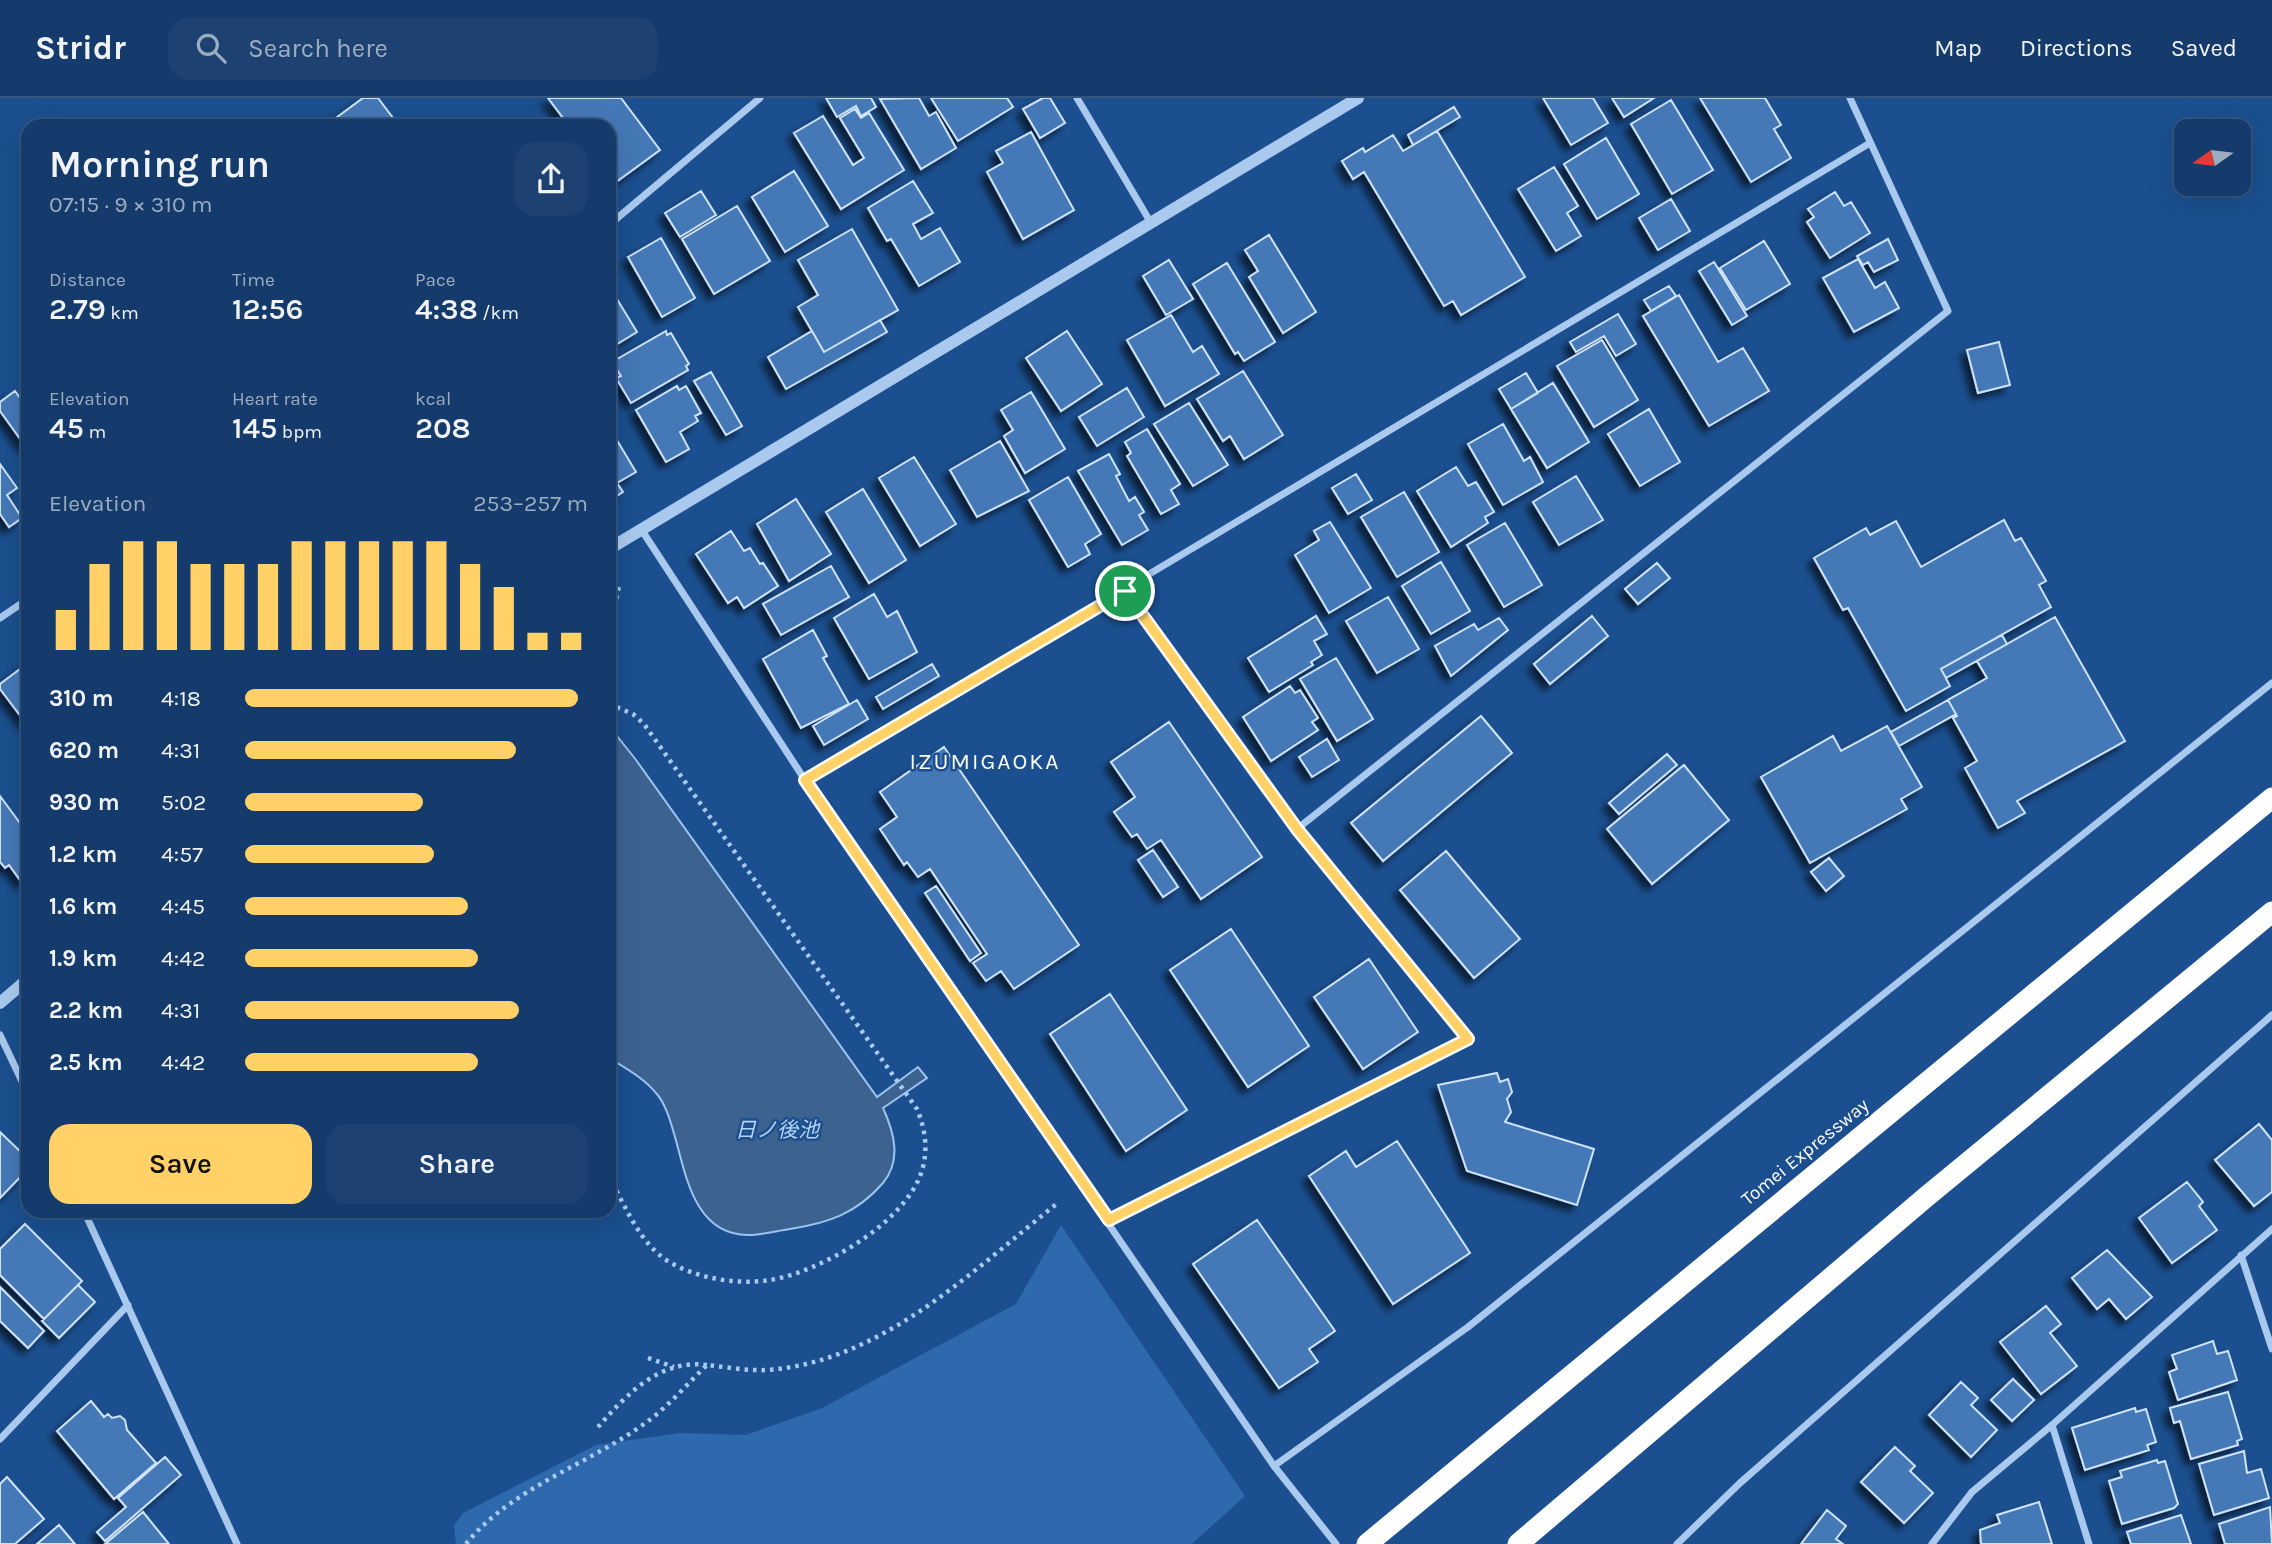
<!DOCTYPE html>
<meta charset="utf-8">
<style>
:root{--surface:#143b6b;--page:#1d4271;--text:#f1f3f6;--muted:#9dadc1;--line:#33557e;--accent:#ffd166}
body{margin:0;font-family:Karla,"Noto Sans JP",sans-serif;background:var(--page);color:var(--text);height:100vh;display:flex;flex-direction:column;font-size:26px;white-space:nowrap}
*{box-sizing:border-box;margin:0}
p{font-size:23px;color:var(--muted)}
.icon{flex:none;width:38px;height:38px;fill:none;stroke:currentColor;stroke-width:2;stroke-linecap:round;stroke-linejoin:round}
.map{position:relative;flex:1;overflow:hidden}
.sheet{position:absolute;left:21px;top:21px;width:595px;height:1099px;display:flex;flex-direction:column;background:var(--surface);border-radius:21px;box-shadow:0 7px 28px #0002,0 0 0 2px var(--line)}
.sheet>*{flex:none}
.needle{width:46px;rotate:256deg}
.tools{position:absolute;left:2174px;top:21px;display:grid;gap:14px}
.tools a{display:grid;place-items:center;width:77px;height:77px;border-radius:14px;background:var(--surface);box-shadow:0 7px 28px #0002,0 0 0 2px var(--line);font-size:35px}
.pin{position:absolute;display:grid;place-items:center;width:60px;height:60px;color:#fff;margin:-30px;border:4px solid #fff;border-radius:50%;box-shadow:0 2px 7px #0007}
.round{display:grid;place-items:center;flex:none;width:74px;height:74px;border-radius:21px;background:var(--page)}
.head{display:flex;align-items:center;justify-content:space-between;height:119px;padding:0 28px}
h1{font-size:38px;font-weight:600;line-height:52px}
.stats{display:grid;grid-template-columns:repeat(3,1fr);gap:10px;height:119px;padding:7px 28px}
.stats div{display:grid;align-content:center}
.stats b{font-size:30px;font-weight:600}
.stats small{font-size:19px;font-weight:400}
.stats p{font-size:19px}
.chart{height:196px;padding:14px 28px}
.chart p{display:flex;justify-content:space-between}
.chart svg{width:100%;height:126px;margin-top:7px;stroke:var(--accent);stroke-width:6}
.primary-button{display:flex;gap:14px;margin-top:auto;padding:14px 28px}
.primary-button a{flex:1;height:80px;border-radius:21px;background:var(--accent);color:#111;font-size:28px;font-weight:600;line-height:80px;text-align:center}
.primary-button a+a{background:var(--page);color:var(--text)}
ul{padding:0 28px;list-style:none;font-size:23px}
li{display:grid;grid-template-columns:112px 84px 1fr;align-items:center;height:52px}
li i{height:18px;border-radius:9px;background:var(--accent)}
header{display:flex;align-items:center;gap:42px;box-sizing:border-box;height:98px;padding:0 35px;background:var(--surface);border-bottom:2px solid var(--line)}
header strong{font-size:33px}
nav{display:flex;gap:38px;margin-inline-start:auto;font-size:24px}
.search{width:490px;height:63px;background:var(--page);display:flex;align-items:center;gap:18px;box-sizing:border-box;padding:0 24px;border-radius:21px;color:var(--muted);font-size:26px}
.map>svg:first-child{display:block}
.green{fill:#2e69ad}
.water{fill:#3c6290;stroke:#9cc4f0;stroke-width:2}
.building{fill:#4478b7;stroke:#cfe3fa;stroke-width:2;filter:url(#shadow)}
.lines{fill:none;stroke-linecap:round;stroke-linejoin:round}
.path{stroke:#a9c9ee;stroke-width:4.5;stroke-dasharray:3.5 5;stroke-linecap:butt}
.minor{stroke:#a9c9ee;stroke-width:7}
.tertiary{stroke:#a9c9ee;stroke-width:12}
.motorway{stroke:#fff;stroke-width:21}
.route-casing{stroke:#fff;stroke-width:14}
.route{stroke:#ffd166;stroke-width:9}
.labels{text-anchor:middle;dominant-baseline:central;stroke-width:5;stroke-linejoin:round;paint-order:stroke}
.street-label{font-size:19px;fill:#fff;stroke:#1b4f8f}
.water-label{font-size:21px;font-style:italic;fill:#b5d3f5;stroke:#1b4f8f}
.quarter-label{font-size:23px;letter-spacing:2px;fill:#fff;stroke:#1b4f8f}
</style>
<header>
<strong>Stridr</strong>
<div class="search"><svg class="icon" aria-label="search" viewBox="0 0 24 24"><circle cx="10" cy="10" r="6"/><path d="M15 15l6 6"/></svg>Search here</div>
<nav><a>Map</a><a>Directions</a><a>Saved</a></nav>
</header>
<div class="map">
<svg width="2272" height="1446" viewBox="0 0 2272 1446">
<defs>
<filter id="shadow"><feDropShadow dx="-6" dy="6" stdDeviation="3.5" flood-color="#0009"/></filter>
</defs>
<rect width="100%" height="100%" fill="#1b4f8f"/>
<path class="green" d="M1061,1127L1245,1398L1192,1446H456L454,1427L463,1415L596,1347L680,1335L746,1337L822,1310L1016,1206Z"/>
<path class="water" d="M609,635L617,638L636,662L877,999L918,969L927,980L883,1010C894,1034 902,1062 883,1085C856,1116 828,1125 790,1131C776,1133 761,1137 748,1137C695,1137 686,1078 675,1039C671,1025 666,1006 656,995C644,980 625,970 609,960Z"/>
<path class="building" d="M363,0H378L399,28H325Z
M548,0H621L660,52L612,87L609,82V28H569Z
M826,0H871L876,9L861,18L856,8L837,19Z
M919,0L929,18L936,14L956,50L921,71L880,1Z
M931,0H1007L1013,9L958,43Z
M1043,0H1050L1065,25L1040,40L1023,11Z
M1543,0H1593L1608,25L1571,47Z
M1612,0H1654L1624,19Z
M1700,0H1765L1781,27L1774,31L1791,60L1751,84Z
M1671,2L1713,72L1672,96L1631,26Z
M1454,9L1460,19L1413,47L1408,37Z
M855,11L861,20L869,15L904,72L841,111L794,35L823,18L853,67L864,60L840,20Z
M1437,33L1525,179L1461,217L1453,203L1444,208L1364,74L1353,81L1342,63L1363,50L1365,54L1393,37L1403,53Z
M1031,34L1074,112L1023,141L987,74L1003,65L996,53Z
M1606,40L1639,96L1597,121L1564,66Z
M1554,69L1578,108L1567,115L1581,138L1556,153L1518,91Z
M794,73L828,128L785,154L752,99Z
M913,83L933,115L913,126L921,141L940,130L960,164L919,188L891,141L887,143L868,110Z
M701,93L716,117L680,139L665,115Z
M1835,94L1844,108L1851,104L1870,135L1830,160L1807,124L1814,119L1808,111Z
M1671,101L1690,133L1658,152L1639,120Z
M737,108L770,163L714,196L682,141Z
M852,131L898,212L824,254L798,209L818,197L798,162Z
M1269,137L1316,214L1283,235L1249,179L1258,173L1245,152Z
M661,140L695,200L662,219L628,159Z
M1888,141L1898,162L1874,174L1868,164L1863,167L1857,158Z
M1764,143L1790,186L1746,212L1720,170Z
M1858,161L1875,190L1885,184L1899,210L1854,234L1823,180Z
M1169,162L1193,201L1166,217L1143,178Z
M1714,164L1747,218L1732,227L1699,173Z
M1227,165L1275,244L1244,263L1238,254L1235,256L1193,186Z
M609,188L637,234L609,251Z
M1669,188L1676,198L1651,213L1644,202Z
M1679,197L1718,264L1743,250L1769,293L1709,328L1643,218Z
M1618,216L1636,246L1616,258L1604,238L1576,254L1570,244Z
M1171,217L1193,254L1202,248L1219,276L1165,308L1127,242Z
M880,222L887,234L786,291L768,259L812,233L824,254Z
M666,233L667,237L671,235L689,266L686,268L688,272L631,305L616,280L621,278L612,264Z
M1067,233L1102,286L1061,313L1026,260Z
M1602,242L1638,302L1594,329L1557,268Z
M1999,244L2010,287L1978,295L1967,252Z
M1243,273L1283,337L1244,361L1230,338L1223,343L1197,301Z
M711,274L742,328L726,337L694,283Z
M1526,275L1538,295L1511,311L1499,291Z
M1553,285L1589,344L1547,370L1511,311Z
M677,288L679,292L686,288L701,315L695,318L698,323L680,334L689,351L666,364L636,312Z
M1127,290L1144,319L1097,348L1079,319Z
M15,293L28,311V352L0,313V304Z
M1031,294L1065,351L1025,375L1004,338L1013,332L1001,312Z
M1189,305L1228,367L1193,388L1154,326Z
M1649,311L1680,364L1640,388L1608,336Z
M1503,326L1524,363L1530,359L1543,384L1503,407L1468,346Z
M609,329L636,374L617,385L623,394L609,403Z
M1147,331L1180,386L1171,392L1179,406L1161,416L1127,358L1131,355L1125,344Z
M1000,343L1029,393L977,419L950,372Z
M1109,356L1120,376L1116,378L1129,403L1135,399L1144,414L1139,417L1148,432L1122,447L1078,373Z
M914,359L956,426L920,448L879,380Z
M0,366L17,390L7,397L22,420L9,429L0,416Z
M1456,369L1468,388L1476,384L1494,414L1485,419L1488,425L1451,449L1417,393Z
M1356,376L1372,402L1348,416L1332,390Z
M1576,378L1603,422L1559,447L1533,404Z
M1068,379L1101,436L1085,446L1090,456L1068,469L1029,402Z
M863,391L906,462L869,485L826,414Z
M1404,394L1439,454L1397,479L1361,419Z
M796,401L831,456L789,483L757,426Z
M2004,422L2015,443L2021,440L2046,483L2039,487L2051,509L1941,571L1950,588L1906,613L1848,510L1843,512L1814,460L1866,430L1870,437L1896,423L1921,469Z
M1330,424L1371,490L1329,515L1295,457L1319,442L1314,433Z
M1505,425L1542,487L1504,509L1467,447Z
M731,433L744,453L750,450L760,466L763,465L778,488L744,510L737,499L728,505L696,456Z
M1441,464L1470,513L1431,536L1402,488Z
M1657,465L1670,480L1638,506L1625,491Z
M831,468L849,499L781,537L763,506Z
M874,496L887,519L897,513L917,554L869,581L834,520Z
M1388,499L1419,551L1377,575L1346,523Z
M1316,518L1327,536L1314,543L1322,557L1311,564L1313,567L1269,594L1248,560Z
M1592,518L1608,538L1550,586L1534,566Z
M2055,519L2125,643L2017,703L2025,715L1998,730L1965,670L1977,663L1953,620L1957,618L1948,602L1987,580L1977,563Z
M1499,520L1508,532L1451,578L1435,548L1474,526L1478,532Z
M813,532L827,558L823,560L849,606L801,630L763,561Z
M2002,537L2007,546L1946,580L1941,571Z
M1336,560L1373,621L1337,643L1300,581Z
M28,565V628L0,591V586Z
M932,566L939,578L883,611L876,599Z
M1290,588L1295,595L1300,592L1318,620L1312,624L1318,632L1271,663L1243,619Z
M857,602L868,621L824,647L813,628Z
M1948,602L1956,616L1899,648L1891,634Z
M1481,618L1512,655L1383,763L1351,725Z
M1169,624L1262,759L1201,801L1161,742L1147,751L1137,736L1132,739L1114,714L1135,699L1111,664Z
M1887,628L1922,689L1901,701L1907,711L1810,765L1761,679L1833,638L1841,653Z
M1327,641L1339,662L1312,679L1299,659Z
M944,649L1079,847L1014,891L1001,873L986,883L973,865L987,856L930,771L918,779L907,764L904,767L880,731L897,719L880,694Z
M1667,656L1677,667L1619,716L1609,705Z
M1684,667L1729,722L1652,786L1607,731Z
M0,698L28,736V781L22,785L9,767L5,770L0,764Z
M1153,752L1178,789L1163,799L1138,762Z
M1446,753L1520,841L1474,880L1400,792Z
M1829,760L1844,778L1826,793L1811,774Z
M936,788L981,855L970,863L925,795Z
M1231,831L1309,948L1248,989L1170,872Z
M1369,861L1418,934L1363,971L1314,899Z
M1110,896L1187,1012L1126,1053L1050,936Z
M1497,975L1500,984L1508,981L1512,994L1507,1001L1511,1014L1505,1024L1594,1051L1577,1107L1467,1073L1438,987Z
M2259,1026L2272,1042V1094L2254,1108L2215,1062Z
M0,1034L28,1061V1071L0,1100Z
M1397,1043L1470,1155L1393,1206L1309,1078L1346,1053L1356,1069Z
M2187,1084L2203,1104L2199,1108L2217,1132L2172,1165L2139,1120Z
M1257,1122L1335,1233L1309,1251L1318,1264L1279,1290L1193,1166Z
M25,1126L82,1183L44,1221L0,1177V1151Z
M2107,1152L2152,1199L2126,1221L2109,1201L2097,1211L2072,1180Z
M78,1187L95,1204L59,1240L42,1223Z
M0,1189L44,1233L28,1250L0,1223Z
M2046,1208L2061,1226L2050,1235L2077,1268L2041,1296L2000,1244Z
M2213,1243L2217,1256L2228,1253L2237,1282L2178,1302L2169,1274L2177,1271L2172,1257Z
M2013,1281L2034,1302L2012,1323L1991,1302Z
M1961,1284L1978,1300L1971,1307L1997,1332L1971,1359L1929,1317Z
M2228,1294L2242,1341L2237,1343L2238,1347L2191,1361L2180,1323L2174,1325L2170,1310Z
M91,1303L104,1319L108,1316L112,1320L120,1318L125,1322L127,1332L156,1365L114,1401L57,1333Z
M2135,1310L2136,1314L2146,1311L2156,1344L2147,1347L2149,1352L2085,1372L2072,1330Z
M1895,1349L1915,1368L1910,1373L1933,1395L1904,1425L1861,1384Z
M2244,1353L2247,1375L2261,1371L2269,1400L2214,1417L2199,1366Z
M165,1359L181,1377L105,1443L97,1434L126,1409L118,1400Z
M2157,1362L2158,1365L2165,1363L2178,1406L2174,1410L2122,1426L2109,1383L2122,1379L2120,1373Z
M7,1379L44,1421L15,1446H0V1386Z
M2039,1404L2052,1446H1981L1980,1432L2000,1425L1997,1417Z
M2270,1409L2272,1446H2225L2219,1426Z
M1827,1412L1846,1428L1836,1441L1843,1446H1801Z
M143,1414L169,1446H105Z
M2181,1417L2191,1446H2131L2127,1434Z
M59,1427L75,1446H37Z"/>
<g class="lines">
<path class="path" d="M609,534L619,488
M609,606L633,616L644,626L917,1011C926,1033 929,1055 920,1078C901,1127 820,1174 770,1182C738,1187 700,1181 671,1165C640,1147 626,1109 609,1079
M111,1119L123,1113
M648,1260L674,1269
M598,1329C627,1296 660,1261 707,1267
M466,1446C511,1390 587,1367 644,1326C667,1310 687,1286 707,1267C726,1269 747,1273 766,1272C881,1265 974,1171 1059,1104"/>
<path class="minor" d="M1077,0L1151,125
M609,127L760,0
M641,431L805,682L1274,1368L1336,1446
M0,520L28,501
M805,682L1870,45
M1297,731L1948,213L1850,0
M0,937L28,996
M84,1113L237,1446
M1109,1122L1468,941L1297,731L1125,493
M2241,1157L2272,1251
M2052,1327L2089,1446
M0,1341L128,1207
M1274,1368L1468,1229L2272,585
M1677,1446L1740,1385L2272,917
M1932,1446L1972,1394L2052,1327L2272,1131"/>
<path class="tertiary" d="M609,451L1358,0
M0,905L28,881"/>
<path class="motorway" d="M1367,1446L2272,700
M1518,1446L1926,1099L2272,814"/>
</g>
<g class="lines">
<g class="route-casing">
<path id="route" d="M1125,493L1297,731L1468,941L1109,1122L805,682Z"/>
</g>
<use href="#route" class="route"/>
</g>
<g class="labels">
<g class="street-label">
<text transform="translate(1805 1054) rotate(-39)">Tomei Expressway</text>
</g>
<g class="water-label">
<text x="777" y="1032">日ノ後池</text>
</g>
<g class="quarter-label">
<text x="985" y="663">IZUMIGAOKA</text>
</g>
</g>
</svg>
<div class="tools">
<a><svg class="needle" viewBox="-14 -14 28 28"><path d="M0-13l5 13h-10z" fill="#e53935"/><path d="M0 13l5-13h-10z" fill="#9dadc1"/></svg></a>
</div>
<div class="pin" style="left:1125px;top:493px;background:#1e9e55"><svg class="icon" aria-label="arrive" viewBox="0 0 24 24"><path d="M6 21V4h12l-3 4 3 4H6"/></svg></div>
<section class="sheet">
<div class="head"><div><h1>Morning run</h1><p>07:15 · 9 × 310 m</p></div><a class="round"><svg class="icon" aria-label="share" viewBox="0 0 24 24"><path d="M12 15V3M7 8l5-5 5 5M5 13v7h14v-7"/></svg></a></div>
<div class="stats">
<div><p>Distance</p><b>2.79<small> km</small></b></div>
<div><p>Time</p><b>12:56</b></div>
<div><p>Pace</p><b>4:38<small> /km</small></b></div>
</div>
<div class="stats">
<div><p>Elevation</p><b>45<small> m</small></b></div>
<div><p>Heart rate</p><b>145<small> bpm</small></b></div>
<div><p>kcal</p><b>208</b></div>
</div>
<div class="chart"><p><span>Elevation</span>253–257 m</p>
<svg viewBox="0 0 160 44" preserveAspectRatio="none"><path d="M5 44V30M15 44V14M25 44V6M35 44V6M45 44V14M55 44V14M65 44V14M75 44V6M85 44V6M95 44V6M105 44V6M115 44V6M125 44V14M135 44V22M145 44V38M155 44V38"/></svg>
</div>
<ul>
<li><b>310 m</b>4:18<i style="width:97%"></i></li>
<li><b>620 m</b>4:31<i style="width:79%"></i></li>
<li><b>930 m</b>5:02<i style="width:52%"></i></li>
<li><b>1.2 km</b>4:57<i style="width:55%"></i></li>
<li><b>1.6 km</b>4:45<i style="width:65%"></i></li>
<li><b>1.9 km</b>4:42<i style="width:68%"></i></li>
<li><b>2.2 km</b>4:31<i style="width:80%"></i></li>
<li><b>2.5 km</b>4:42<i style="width:68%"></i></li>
</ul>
<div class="primary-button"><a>Save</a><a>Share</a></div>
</section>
</div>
